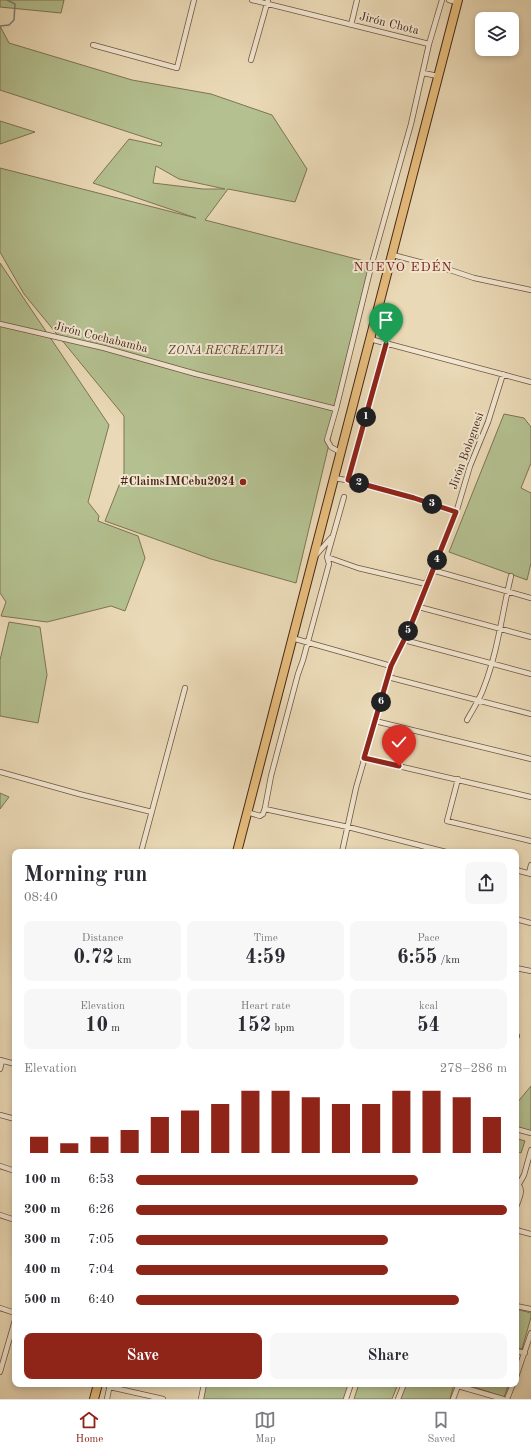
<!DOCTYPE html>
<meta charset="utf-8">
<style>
:root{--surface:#fff;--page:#f7f7f7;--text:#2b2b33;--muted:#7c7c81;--line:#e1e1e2;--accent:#8f2418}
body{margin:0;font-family:"Old Standard TT",serif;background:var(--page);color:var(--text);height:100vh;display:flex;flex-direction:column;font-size:15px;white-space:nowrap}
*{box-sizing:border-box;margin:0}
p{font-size:13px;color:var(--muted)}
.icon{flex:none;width:22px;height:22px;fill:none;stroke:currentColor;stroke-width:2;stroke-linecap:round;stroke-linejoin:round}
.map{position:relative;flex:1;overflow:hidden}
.panel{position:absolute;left:12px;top:849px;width:507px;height:538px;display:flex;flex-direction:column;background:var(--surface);border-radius:8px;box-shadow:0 2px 6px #0003}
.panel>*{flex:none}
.fabs{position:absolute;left:475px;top:12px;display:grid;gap:8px}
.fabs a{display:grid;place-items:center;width:44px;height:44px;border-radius:8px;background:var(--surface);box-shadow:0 2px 6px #0003;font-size:20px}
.pin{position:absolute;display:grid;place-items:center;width:34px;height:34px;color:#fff;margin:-41px -17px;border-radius:50% 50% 50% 0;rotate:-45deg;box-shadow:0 0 4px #0007}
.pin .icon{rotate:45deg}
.km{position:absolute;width:20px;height:20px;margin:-10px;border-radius:50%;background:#222;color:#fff;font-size:11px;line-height:20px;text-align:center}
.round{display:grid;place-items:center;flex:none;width:42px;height:42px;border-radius:8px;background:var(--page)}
.summary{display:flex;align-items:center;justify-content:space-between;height:68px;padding:0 12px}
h1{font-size:22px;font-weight:700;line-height:30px}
.stats{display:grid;grid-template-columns:repeat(3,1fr);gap:6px;height:68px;padding:4px 12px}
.stats div{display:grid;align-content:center;border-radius:8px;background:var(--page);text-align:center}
.stats b{font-size:20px;font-weight:700}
.stats small{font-size:11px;font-weight:400}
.stats p{font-size:11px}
.chart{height:112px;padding:8px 12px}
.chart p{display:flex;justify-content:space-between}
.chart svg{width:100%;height:72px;margin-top:4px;stroke:var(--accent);stroke-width:6}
.button{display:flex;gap:8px;margin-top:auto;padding:8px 12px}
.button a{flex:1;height:46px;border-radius:8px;background:var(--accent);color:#fff;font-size:16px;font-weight:700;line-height:46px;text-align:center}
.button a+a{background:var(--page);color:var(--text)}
ul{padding:0 12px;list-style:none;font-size:13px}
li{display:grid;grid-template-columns:64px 48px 1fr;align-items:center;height:30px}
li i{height:10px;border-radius:5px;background:var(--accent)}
.tab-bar{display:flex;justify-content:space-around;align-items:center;height:56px;border-top:1px solid var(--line);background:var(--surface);font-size:11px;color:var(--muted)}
.tab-bar a{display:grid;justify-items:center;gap:2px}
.tab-bar .on{color:var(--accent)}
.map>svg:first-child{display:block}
.green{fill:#b4c090;stroke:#7e7454;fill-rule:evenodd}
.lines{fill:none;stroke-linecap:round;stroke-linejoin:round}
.stream{stroke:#797f76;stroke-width:1.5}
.street-casing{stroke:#715440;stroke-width:6}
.highway-casing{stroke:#492718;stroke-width:10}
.street{stroke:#f1e6d0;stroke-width:4.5}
.highway{stroke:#e5bc7b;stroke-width:8}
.route-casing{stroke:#fff;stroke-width:8}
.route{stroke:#8f2418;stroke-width:5}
.poi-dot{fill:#8f2418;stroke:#f1e6d0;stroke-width:1.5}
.labels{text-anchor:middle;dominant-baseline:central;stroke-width:4;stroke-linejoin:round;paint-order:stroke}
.street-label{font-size:12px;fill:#492718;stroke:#f1e6d0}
.park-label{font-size:12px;font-style:italic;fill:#5e4630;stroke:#f1e6d0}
.poi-label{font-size:12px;font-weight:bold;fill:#492718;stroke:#f1e6d0;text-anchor:end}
.neighbourhood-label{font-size:13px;letter-spacing:1px;fill:#7a1f14;stroke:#f1e6d0}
</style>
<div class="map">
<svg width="531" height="1399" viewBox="0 0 531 1399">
<rect width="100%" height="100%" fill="#ead9b6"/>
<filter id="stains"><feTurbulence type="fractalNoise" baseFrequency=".005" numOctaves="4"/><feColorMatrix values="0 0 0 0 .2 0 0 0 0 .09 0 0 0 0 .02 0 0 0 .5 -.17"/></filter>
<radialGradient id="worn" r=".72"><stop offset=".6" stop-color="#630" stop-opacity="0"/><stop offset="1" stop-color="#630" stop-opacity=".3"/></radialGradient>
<path class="green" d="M0,0H64L61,13L0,7Z
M0,26L9,43L132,80L211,94L272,115L307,169L295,202L228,189L205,220L372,263L296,583L211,559L105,521L124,473V416L24,294L0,252V168L196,218L93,183L129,139L161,146L162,143L0,90ZM156,166L179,179L225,189H203L153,183Z
M0,121L35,132L0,144Z
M0,263L109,425L88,502L99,516L98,521L138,536L145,558L125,611L111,606L47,622L1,616L6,602L0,593Z
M504,414L524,418L531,427V463L521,488L531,493V563L527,580L449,552Z
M9,622L40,627L47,675L38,723L0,716V660Z
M0,793L9,797L0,809Z
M531,1086V1132L516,1127V1104Z
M518,1139L525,1141L521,1153L516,1151Z
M516,1309L531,1313V1317L522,1349L516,1348Z
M203,1384H351L346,1399H199Z
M359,1384H398L392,1399H354Z
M405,1384H454L450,1399H400Z
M465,1384H509L504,1397Z"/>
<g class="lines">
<path class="stream" d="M0,26L9,25L14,20L15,4L7,0"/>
<g class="street-casing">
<path id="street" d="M252,0L429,44
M449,0L457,2
M351,25L357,0
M93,45L177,68L194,0
M251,60L268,0
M423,73L438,76
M393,255L450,270L474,278L531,290
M0,324L104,348L196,374L336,409
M370,339L531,382
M340,452L331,447L327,440L336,409L372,263L411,124L429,44L442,0
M334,478C375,484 416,499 456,513
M348,480L386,344
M316,555L331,538
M327,557L358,568L426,584
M432,570L531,598
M419,607L531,637
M292,638L391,666
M404,640L531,674
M388,677L531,714
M467,720C473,709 480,699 484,687C498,651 502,613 511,576
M375,721L531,759
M364,758L531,797
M0,772L79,794L152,812
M458,779L447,821L531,841
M265,809L348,827L446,852
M247,812L260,816L263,814L265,808L271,776L298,674L303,660L329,564L327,557L344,497
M141,852L185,688
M342,852L356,788L391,666L419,607L426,584L456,513L470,466L488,422L503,374
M516,870L531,874
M529,873L531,865
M516,919L531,923
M516,968L531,971
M516,1036H517
M0,1060L15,1064
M0,1069L2,1061
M0,1115L15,1119
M516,1129L531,1133
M0,1166L15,1171
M516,1182C525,1189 519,1198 516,1207
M519,1184L524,1175L531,1150
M0,1215L15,1220
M516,1230L531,1234
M516,1306L531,1309
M0,1308L15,1313
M516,1351L525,1353
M0,1372L15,1320
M516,1377L531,1333
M458,1384V1386L503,1399
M110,1387L163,1399
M107,1399L110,1384
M201,1399L204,1384
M346,1399L351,1384
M398,1399L404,1384
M453,1399L458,1386
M507,1399L513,1384"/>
</g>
<g class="highway-casing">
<path id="highway" d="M237,852L458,0
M94,1399L98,1384"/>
</g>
<use href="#street" class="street"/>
<use href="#highway" class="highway"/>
</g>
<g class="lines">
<g class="route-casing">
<path id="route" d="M386,344L348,480L414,498L456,512L409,630L391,666L364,758L399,766"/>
</g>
<use href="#route" class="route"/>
</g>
<circle class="poi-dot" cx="243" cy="482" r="4"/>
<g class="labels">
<g class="street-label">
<text transform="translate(389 24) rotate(14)">Jirón Chota</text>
<text transform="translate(101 338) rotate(14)">Jirón Cochabamba</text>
<text transform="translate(467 451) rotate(-70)">Jirón Bolognesi</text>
</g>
<g class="park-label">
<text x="226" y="351">ZONA RECREATIVA</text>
</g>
<g class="poi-label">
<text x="235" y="482">#ClaimsIMCebu2024</text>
</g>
<g class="neighbourhood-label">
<text x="403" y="267">NUEVO EDÉN</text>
</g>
</g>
<rect width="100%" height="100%" filter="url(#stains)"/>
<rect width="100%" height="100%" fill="url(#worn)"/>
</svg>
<div class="fabs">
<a><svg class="icon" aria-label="layers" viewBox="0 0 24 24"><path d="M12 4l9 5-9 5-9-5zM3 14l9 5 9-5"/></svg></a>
</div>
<div class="pin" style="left:386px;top:344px;background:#1e9e55"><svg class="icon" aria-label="arrive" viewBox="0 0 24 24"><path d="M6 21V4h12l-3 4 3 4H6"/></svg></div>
<div class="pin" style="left:399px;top:766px;background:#d93025"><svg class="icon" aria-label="check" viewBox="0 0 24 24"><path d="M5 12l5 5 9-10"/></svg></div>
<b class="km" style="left:366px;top:417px">1</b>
<b class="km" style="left:359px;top:483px">2</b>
<b class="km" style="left:432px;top:504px">3</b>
<b class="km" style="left:437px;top:560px">4</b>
<b class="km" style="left:408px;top:631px">5</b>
<b class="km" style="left:381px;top:702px">6</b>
<section class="panel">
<div class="summary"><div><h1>Morning run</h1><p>08:40</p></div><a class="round"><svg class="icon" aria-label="share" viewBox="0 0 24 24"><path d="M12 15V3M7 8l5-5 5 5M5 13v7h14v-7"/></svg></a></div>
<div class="stats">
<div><p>Distance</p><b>0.72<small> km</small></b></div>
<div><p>Time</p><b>4:59</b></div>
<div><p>Pace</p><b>6:55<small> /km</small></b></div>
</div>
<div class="stats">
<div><p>Elevation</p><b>10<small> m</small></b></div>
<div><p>Heart rate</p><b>152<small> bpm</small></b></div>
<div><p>kcal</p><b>54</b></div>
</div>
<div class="chart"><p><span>Elevation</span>278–286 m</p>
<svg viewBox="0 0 160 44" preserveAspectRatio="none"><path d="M5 44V34M15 44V38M25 44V34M35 44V30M45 44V22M55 44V18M65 44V14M75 44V6M85 44V6M95 44V10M105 44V14M115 44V14M125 44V6M135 44V6M145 44V10M155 44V22"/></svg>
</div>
<ul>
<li><b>100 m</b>6:53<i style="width:76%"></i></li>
<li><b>200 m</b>6:26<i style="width:100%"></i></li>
<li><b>300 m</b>7:05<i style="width:68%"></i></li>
<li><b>400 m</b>7:04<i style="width:68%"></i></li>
<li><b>500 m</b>6:40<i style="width:87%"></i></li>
</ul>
<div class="button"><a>Save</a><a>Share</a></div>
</section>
</div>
<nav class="tab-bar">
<a class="on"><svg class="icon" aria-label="home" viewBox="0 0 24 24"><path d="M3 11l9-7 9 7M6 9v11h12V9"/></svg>Home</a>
<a><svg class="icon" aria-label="map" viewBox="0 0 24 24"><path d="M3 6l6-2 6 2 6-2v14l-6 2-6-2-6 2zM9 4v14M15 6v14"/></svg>Map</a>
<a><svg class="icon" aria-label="saved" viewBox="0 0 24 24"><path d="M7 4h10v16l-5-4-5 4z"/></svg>Saved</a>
</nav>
